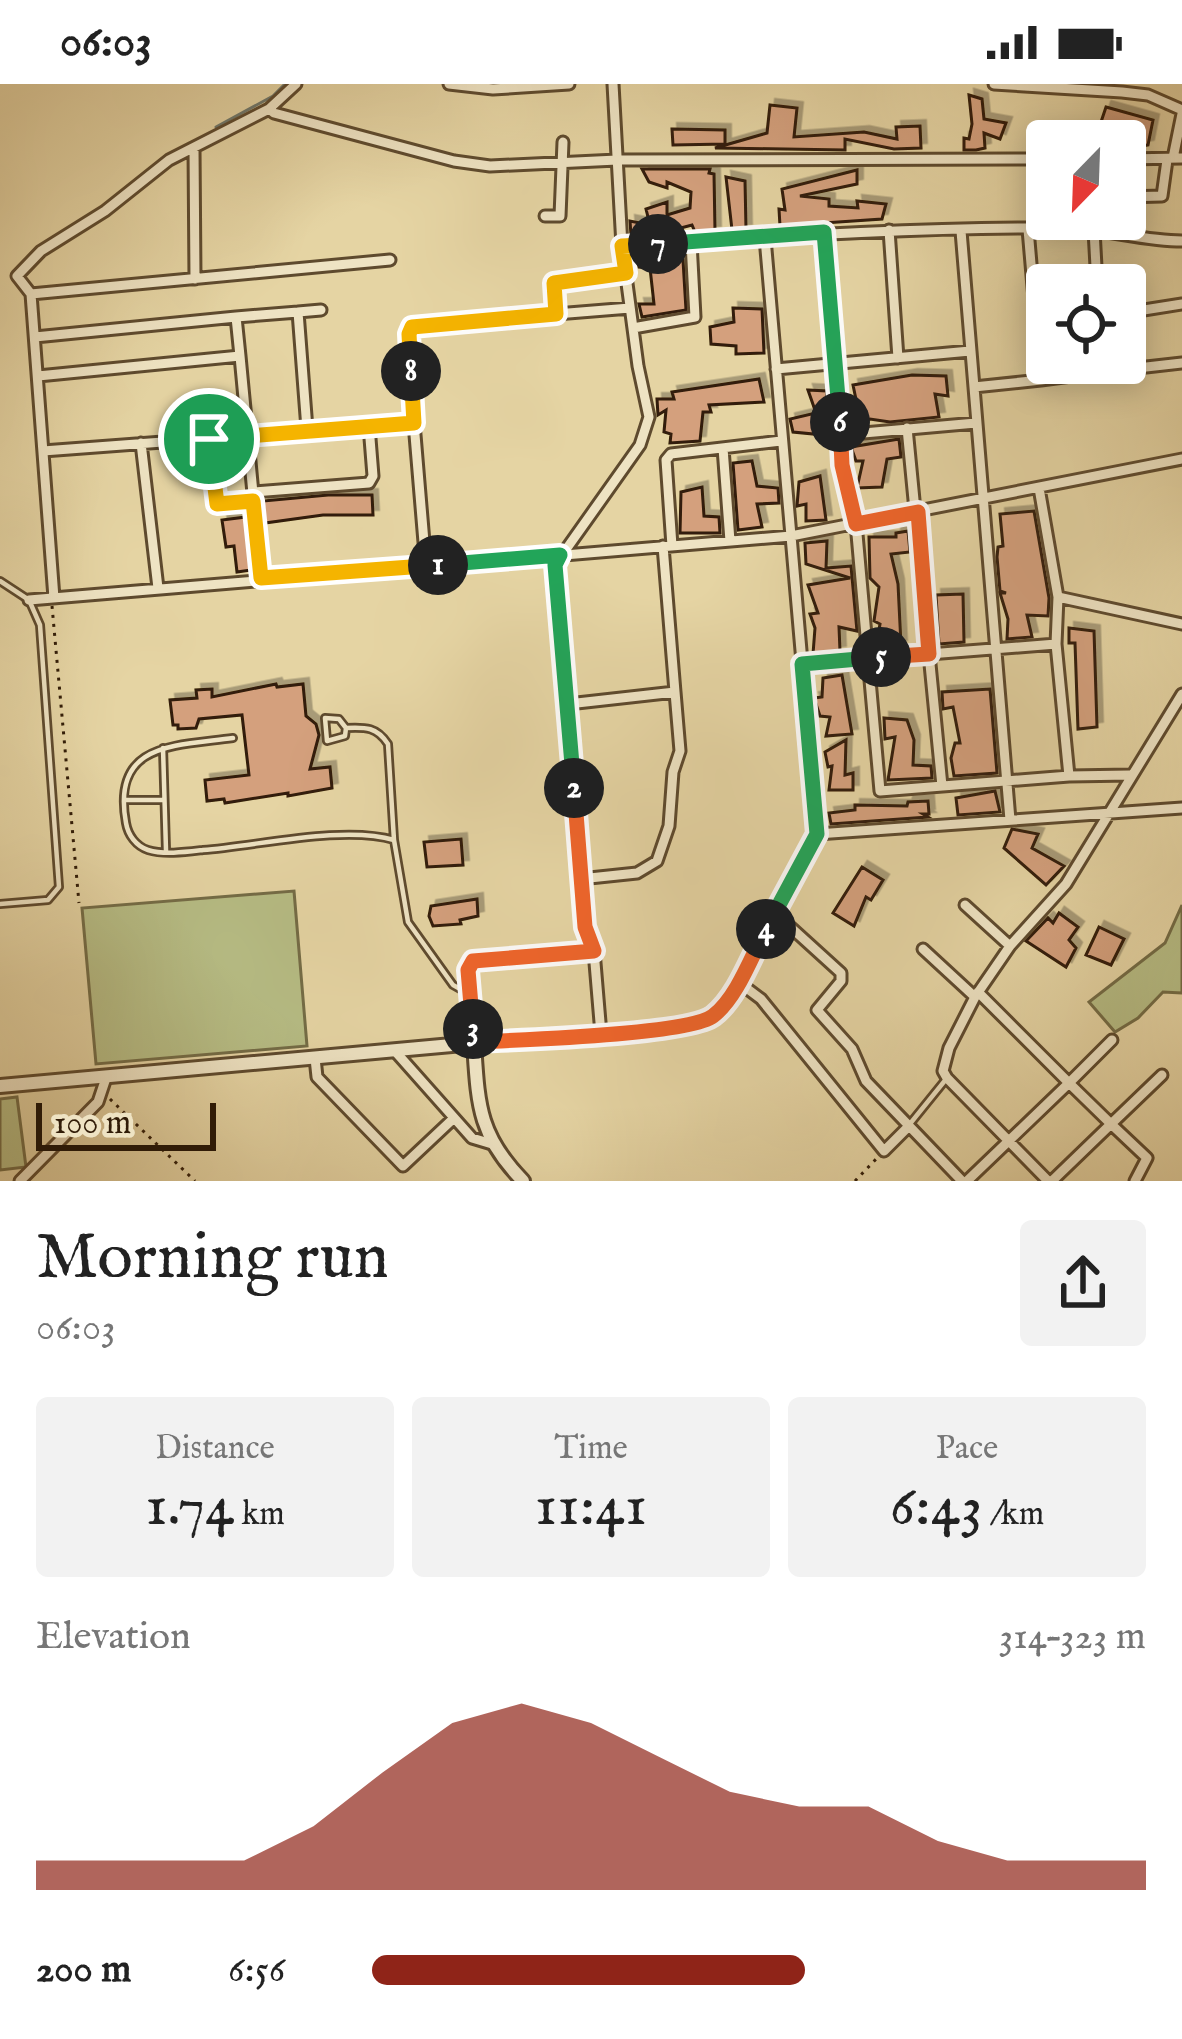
<!DOCTYPE html>
<meta charset="utf-8">
<style>
:root{--surface:#fff;--page:#f2f2f2;--text:#222;--muted:#767676;--accent:#8f2418}
body{margin:0;font-family:"IM FELL English",serif;background:var(--page);color:var(--text);height:100vh;display:flex;flex-direction:column;font-size:45px;white-space:nowrap}
*{box-sizing:border-box;margin:0}
p{font-size:39px;color:var(--muted)}
.icon{flex:none;width:66px;height:66px;fill:none;stroke:currentColor;stroke-width:2;stroke-linecap:round;stroke-linejoin:round}
.map{position:relative;height:1097px;overflow:hidden}
.panel{display:flex;flex-direction:column;background:var(--surface);flex:1}
.panel>*{flex:none}
.needle{width:78px;rotate:203deg}
.controls{position:absolute;left:1026px;top:36px;display:grid;gap:24px}
.controls a{display:grid;place-items:center;width:120px;height:120px;border-radius:12px;background:var(--surface);box-shadow:0 6px 30px #0003;font-size:60px}
.scale{position:absolute;left:36px;bottom:30px;width:180px;box-sizing:border-box;padding-left:12px;border:6px solid #311c07;border-top:0;font-size:33px;line-height:42px;white-space:nowrap;color:#311c07;-webkit-text-stroke:9px #eee3c3;paint-order:stroke}
.pin{position:absolute;display:grid;place-items:center;width:102px;height:102px;color:#fff;margin:-51px;border:6px solid #fff;border-radius:50%;box-shadow:0 3px 12px #0007}
.km{position:absolute;width:60px;height:60px;margin:-30px;border-radius:50%;background:#222;color:#fff;font-size:33px;line-height:60px;text-align:center}
.round{display:grid;place-items:center;flex:none;width:126px;height:126px;border-radius:12px;background:var(--page)}
.overview{display:flex;align-items:center;justify-content:space-between;height:204px;padding:0 36px}
h1{font-size:66px;font-weight:600;line-height:90px}
.metrics{display:grid;grid-template-columns:repeat(3,1fr);gap:18px;height:204px;padding:12px 36px}
.metrics div{display:grid;align-content:center;border-radius:12px;background:var(--page);text-align:center}
.metrics b{font-size:60px;font-weight:600}
.metrics small{font-size:33px;font-weight:400}
.metrics p{font-size:33px}
.chart{height:336px;padding:24px 36px}
.chart p{display:flex;justify-content:space-between}
.chart svg{width:100%;height:216px;margin-top:12px;fill:var(--accent);opacity:.7}
ul{padding:0 36px;list-style:none;font-size:39px}
li{display:grid;grid-template-columns:192px 144px 1fr;align-items:center;height:90px}
li i{height:30px;border-radius:15px;background:var(--accent)}
.status{display:flex;justify-content:space-between;align-items:center;height:84px;padding:0 60px;background:var(--surface);direction:ltr}
.status svg{height:33px;fill:currentColor}
.map>svg:first-child{display:block}
.green{fill:#b6bc84;stroke:#746c46;stroke-width:3}
.lines{fill:none;stroke-linecap:round;stroke-linejoin:round}
.stream{stroke:#6f786c;stroke-width:3}
.building{fill:#d4a07d;stroke:#311c07;stroke-width:3;filter:url(#shadow)}
.service-casing{stroke:#5e4a2e;stroke-width:10}
.minor-casing{stroke:#5e4a2e;stroke-width:15}
.tertiary-casing{stroke:#5e4a2e;stroke-width:18}
.path{stroke:#311c07;stroke-width:3;stroke-dasharray:3 6;stroke-linecap:butt}
.service{stroke:#eee3c3;stroke-width:4.5}
.minor{stroke:#eee3c3;stroke-width:9}
.tertiary{stroke:#eee3c3;stroke-width:12}
.split-1-casing{stroke:#fff;stroke-width:24}
.split-2-casing{stroke:#fff;stroke-width:24}
.split-3-casing{stroke:#fff;stroke-width:24}
.split-4-casing{stroke:#fff;stroke-width:24}
.split-5-casing{stroke:#fff;stroke-width:24}
.split-6-casing{stroke:#fff;stroke-width:24}
.split-7-casing{stroke:#fff;stroke-width:24}
.split-8-casing{stroke:#fff;stroke-width:24}
.split-9-casing{stroke:#fff;stroke-width:24}
.split-1{stroke:#f5b400;stroke-width:15}
.split-2{stroke:#22a559;stroke-width:15}
.split-3{stroke:#f0652b;stroke-width:15}
.split-4{stroke:#f0652b;stroke-width:15}
.split-5{stroke:#22a559;stroke-width:15}
.split-6{stroke:#f0652b;stroke-width:15}
.split-7{stroke:#22a559;stroke-width:15}
.split-8{stroke:#f5b400;stroke-width:15}
.split-9{stroke:#f5b400;stroke-width:15}
</style>
<div class="status"><b>06:03</b><svg viewBox="0 0 49 12"><path d="M0 12V9h3v3zM5 12V6h3v6zM10 12V3h3v9zM15 12V0h3v12zM26 1h20v11H26zM47 4h2v5h-2z"/></svg></div>
<div class="map">
<svg width="1182" height="1097" viewBox="0 0 1182 1097">
<defs>
<filter id="shadow"><feDropShadow dx="5.5" dy="-5.5" stdDeviation="0" flood-color="#0004"/></filter>
</defs>
<rect width="100%" height="100%" fill="#e5d4a3"/>
<filter id="stains"><feTurbulence type="fractalNoise" baseFrequency=".00167" numOctaves="4"/><feColorMatrix values="0 0 0 0 .2 0 0 0 0 .09 0 0 0 0 .02 0 0 0 .5 -.17"/></filter>
<radialGradient id="worn" r=".72"><stop offset=".6" stop-color="#630" stop-opacity="0"/><stop offset="1" stop-color="#630" stop-opacity=".3"/></radialGradient>
<path class="green" d="M294,807L307,962L96,980L82,824Z
M1182,821V909L1163,908L1138,934L1115,948L1089,918L1165,859Z
M17,1013L26,1083L0,1086V1015Z"/>
<g class="lines">
<path class="stream" d="M216,43L273,12L285,0"/>
</g>
<path class="building" d="M969,11L982,15L984,35L1006,39L1000,55L984,49L985,64L976,66H964V54L969,55L972,40Z
M770,21L797,24L794,53L864,48L897,55L896,43L920,42L921,64L894,65L845,55V66L715,64L767,49Z
M1106,23L1153,36L1148,61L1125,65L1128,41L1101,38Z
M672,45L725,46V60L673,61Z
M642,85H710L709,89L714,90L715,147L695,148L692,141L673,146V143L651,151H631L630,137L650,141L646,125L667,118V131L690,124L691,108L667,98V104L649,98Z
M857,86V100L800,112L829,115V122L858,124L857,117L886,120L882,135L780,142L779,125L785,126L782,105Z
M726,93L745,97L746,145L732,146Z
M636,171L683,176L686,226L642,233L639,220H654L650,184L639,183Z
M733,224L762,225L764,269L736,270V262L711,260L710,243L734,238Z
M912,291L946,292L948,312L935,310L939,333L890,338L870,335L857,341V337H851V327L858,325L853,301Z
M759,295L764,318L709,321L711,328H703L700,357L670,359L671,350L664,348L666,326L658,331L657,315H674L672,308Z
M808,306L827,307L824,351L793,348L790,335L816,329Z
M899,355L901,373L887,375L882,403L857,404L863,377H856L851,363Z
M752,377L757,402L778,404L779,419L757,420L762,443L738,446L733,379Z
M820,392L826,436L806,437V420L797,422L799,398Z
M702,403L704,432L719,433L720,449H680L681,408Z
M328,411H372L373,431H323L265,439L263,417Z
M1034,427L1049,514L1048,532L1027,531L1032,553L1007,555L1008,535L1000,509H1006L1000,507L997,473L998,463L1003,462L1000,430Z
M246,433L251,486L237,488L234,462L226,463L222,436Z
M908,447L910,468L891,470L898,500L901,561L877,557L880,540L874,537L879,503L870,494L869,453H896V449Z
M827,457L826,484L851,482L857,547L839,543L840,567L813,570L815,544L810,530L818,529L808,501L850,494L806,480L805,459Z
M963,510L964,558L939,560L936,511Z
M1069,544L1094,547L1097,643L1078,645L1075,559H1069Z
M842,591L852,650L826,652L830,633L820,632L814,614L822,613L823,594Z
M276,600L277,603L303,600L306,632L316,640L319,651L310,685L330,683L332,704L288,712V709L225,719L224,715L207,717L205,696L249,691L242,631L199,635L196,644L178,645V641H173L170,616L197,614L196,606L212,605V613Z
M990,605L997,689L954,692L951,674L955,659H960L953,623L943,625L942,608Z
M884,634L907,636L914,656L913,681L931,682L932,694L888,696L895,653L885,655Z
M846,656L845,691L853,689V706H829L832,682L828,683L825,668Z
M995,707L1000,728L958,731L956,714Z
M928,717L929,730H923L928,733L831,740L829,729L855,726V721L907,722L908,718Z
M1012,745L1038,750L1032,764L1064,782L1046,801L1004,764Z
M461,755L463,781L427,783L424,758Z
M862,783L883,796L871,816L866,813L854,842L833,829Z
M477,815L478,832L460,836L461,840L433,842L429,832L431,822Z
M1059,829L1078,843L1069,856L1076,864L1066,883L1026,857L1048,834L1053,839Z
M1099,843L1124,855L1111,881L1086,871Z"/>
<g class="lines">
<g class="service-casing">
<path id="service" d="M0,497L29,516L40,541L59,803L48,816L0,820
M346,644L345,652L327,657L325,634L339,635L346,644C366,643 377,643 388,660L394,756L408,838L453,901L469,910
M233,654C175,662 111,658 126,739C128,751 136,762 148,766C164,771 186,768 203,766C257,762 344,741 394,756
M163,664L166,766
M126,716H162
M909,1041L947,994"/>
</g>
<g class="minor-casing">
<path id="minor" d="M449,0L493,5L569,0
M994,0L1122,8L1148,11L1182,26
M269,25L274,29L454,77L490,82L617,76L1047,75
M194,64L195,195
M1173,74L1182,30
M1125,75L1182,74
M1125,113L1162,112L1167,76
M545,132H560L563,58
M1028,145L1041,296L1102,288
M889,146L898,274
M1094,146L1097,201
M961,147L1010,736
M622,162C769,153 916,143 1063,144C1103,144 1142,157 1182,157
M625,189L554,199L556,230L630,224
M31,210L17,192L41,167L105,127L169,76L269,25L296,0
M298,228L321,226
M1125,229L1182,220
M236,233L298,228L307,345
M633,244L695,233L691,158
M35,253L236,233L240,272L38,292
M240,272L261,494
M1102,279V288L1182,279
M776,285L970,267
M974,303L1041,296
M414,339L426,482
M907,344L929,570L868,574L880,707L1069,692L1130,691
M841,351L976,339
M209,355L217,420L253,417
M141,359L158,504
M723,364L730,457
M43,367L414,339L409,250L412,243L556,230
M1039,404L1058,513L1182,540
M253,408L369,399L373,392L369,342
M672,462L666,376L671,370L781,357
M54,514L31,210L390,176
M29,516L791,452L1182,375
M1056,560L1069,692
M802,580L868,574L856,439L842,381L824,148
M568,620L675,608L663,462
M942,702L929,570L1056,560L1058,513
M817,750L1182,724
M580,795L637,789L657,777L669,742L673,688L680,667L675,608
M965,821L1010,862
M772,833L786,839L841,889V897L817,926L852,965L866,997L962,1097
M923,865L975,913
M594,867L473,876L468,886L474,959L692,941L717,930L726,917L817,750L765,154
M737,897L761,915L884,1067L908,1043
M601,950L594,867L585,843L555,481L640,361L649,333L638,282L622,162L613,0
M394,966L472,1054L492,1060
M315,974L317,993L403,1082L454,1034
M20,1097L98,1018L106,994
M967,1097L1069,999L978,908
M1048,1097L947,994L943,987L949,964L975,913L1010,862L1066,800L1182,610
M1052,1097L1111,1040L1069,999L1112,956
M1135,1097L1147,1074L1111,1040L1162,991"/>
</g>
<g class="tertiary-casing">
<path id="tertiary" d="M0,1002L474,959C478,1020 478,1051 523,1097"/>
</g>
<path class="path" d="M52,522L79,819
M110,1015L195,1097
M855,1097L879,1072"/>
<use href="#service" class="service"/>
<use href="#minor" class="minor"/>
<use href="#tertiary" class="tertiary"/>
</g>
<g class="lines">
<g class="split-1-casing">
<path id="split-1" d="M209,355L217,420L253,417L261,494L438,481"/>
</g>
<g class="split-2-casing">
<path id="split-2" d="M438,481L560,471L555,481L574,704"/>
</g>
<g class="split-3-casing">
<path id="split-3" d="M473,945L468,886L473,877L594,867L585,843L574,704"/>
</g>
<g class="split-4-casing">
<path id="split-4" d="M473,945L474,958C515,956 688,951 713,932C737,914 752,871 766,845"/>
</g>
<g class="split-5-casing">
<path id="split-5" d="M766,845L817,750L802,580L881,573"/>
</g>
<g class="split-6-casing">
<path id="split-6" d="M840,338L842,381L856,440L918,428L929,570L881,573"/>
</g>
<g class="split-7-casing">
<path id="split-7" d="M658,160L824,148L840,338"/>
</g>
<g class="split-8-casing">
<path id="split-8" d="M411,287L409,250L412,243L556,230L554,199L626,189L622,162L658,160"/>
</g>
<g class="split-9-casing">
<path id="split-9" d="M209,355L414,339L411,287"/>
</g>
<use href="#split-1" class="split-1"/>
<use href="#split-2" class="split-2"/>
<use href="#split-3" class="split-3"/>
<use href="#split-4" class="split-4"/>
<use href="#split-5" class="split-5"/>
<use href="#split-6" class="split-6"/>
<use href="#split-7" class="split-7"/>
<use href="#split-8" class="split-8"/>
<use href="#split-9" class="split-9"/>
</g>
<rect width="100%" height="100%" filter="url(#stains)"/>
<rect width="100%" height="100%" fill="url(#worn)"/>
</svg>
<div class="controls">
<a><svg class="needle" viewBox="-14 -14 28 28"><path d="M0-13l5 13h-10z" fill="#e53935"/><path d="M0 13l5-13h-10z" fill="#767676"/></svg></a>
<a><svg class="icon" aria-label="locate" viewBox="0 0 24 24"><circle cx="12" cy="12" r="6"/><path d="M12 2v4M12 18v4M2 12h4M18 12h4"/></svg></a>
</div>
<div class="scale">100 m</div>
<div class="pin" style="left:209px;top:355px;background:#1e9e55"><svg class="icon" aria-label="arrive" viewBox="0 0 24 24"><path d="M6 21V4h12l-3 4 3 4H6"/></svg></div>
<b class="km" style="left:438px;top:481px">1</b>
<b class="km" style="left:574px;top:704px">2</b>
<b class="km" style="left:473px;top:945px">3</b>
<b class="km" style="left:766px;top:845px">4</b>
<b class="km" style="left:881px;top:573px">5</b>
<b class="km" style="left:840px;top:338px">6</b>
<b class="km" style="left:658px;top:160px">7</b>
<b class="km" style="left:411px;top:287px">8</b>
</div>
<section class="panel">
<div class="overview"><div><h1>Morning run</h1><p>06:03</p></div><a class="round"><svg class="icon" aria-label="share" viewBox="0 0 24 24"><path d="M12 15V3M7 8l5-5 5 5M5 13v7h14v-7"/></svg></a></div>
<div class="metrics">
<div><p>Distance</p><b>1.74<small> km</small></b></div>
<div><p>Time</p><b>11:41</b></div>
<div><p>Pace</p><b>6:43<small> /km</small></b></div>
</div>
<div class="chart"><p><span>Elevation</span>314–323 m</p>
<svg viewBox="0 0 160 44" preserveAspectRatio="none"><path d="M0 44V38L10 38L20 38L30 38L40 31L50 20L60 10L70 6L80 10L90 17L100 24L110 27L120 27L130 34L140 38L150 38L160 38V44z"/></svg>
</div>
<ul>
<li><b>200 m</b>6:56<i style="width:56%"></i></li>
</ul>
</section>
